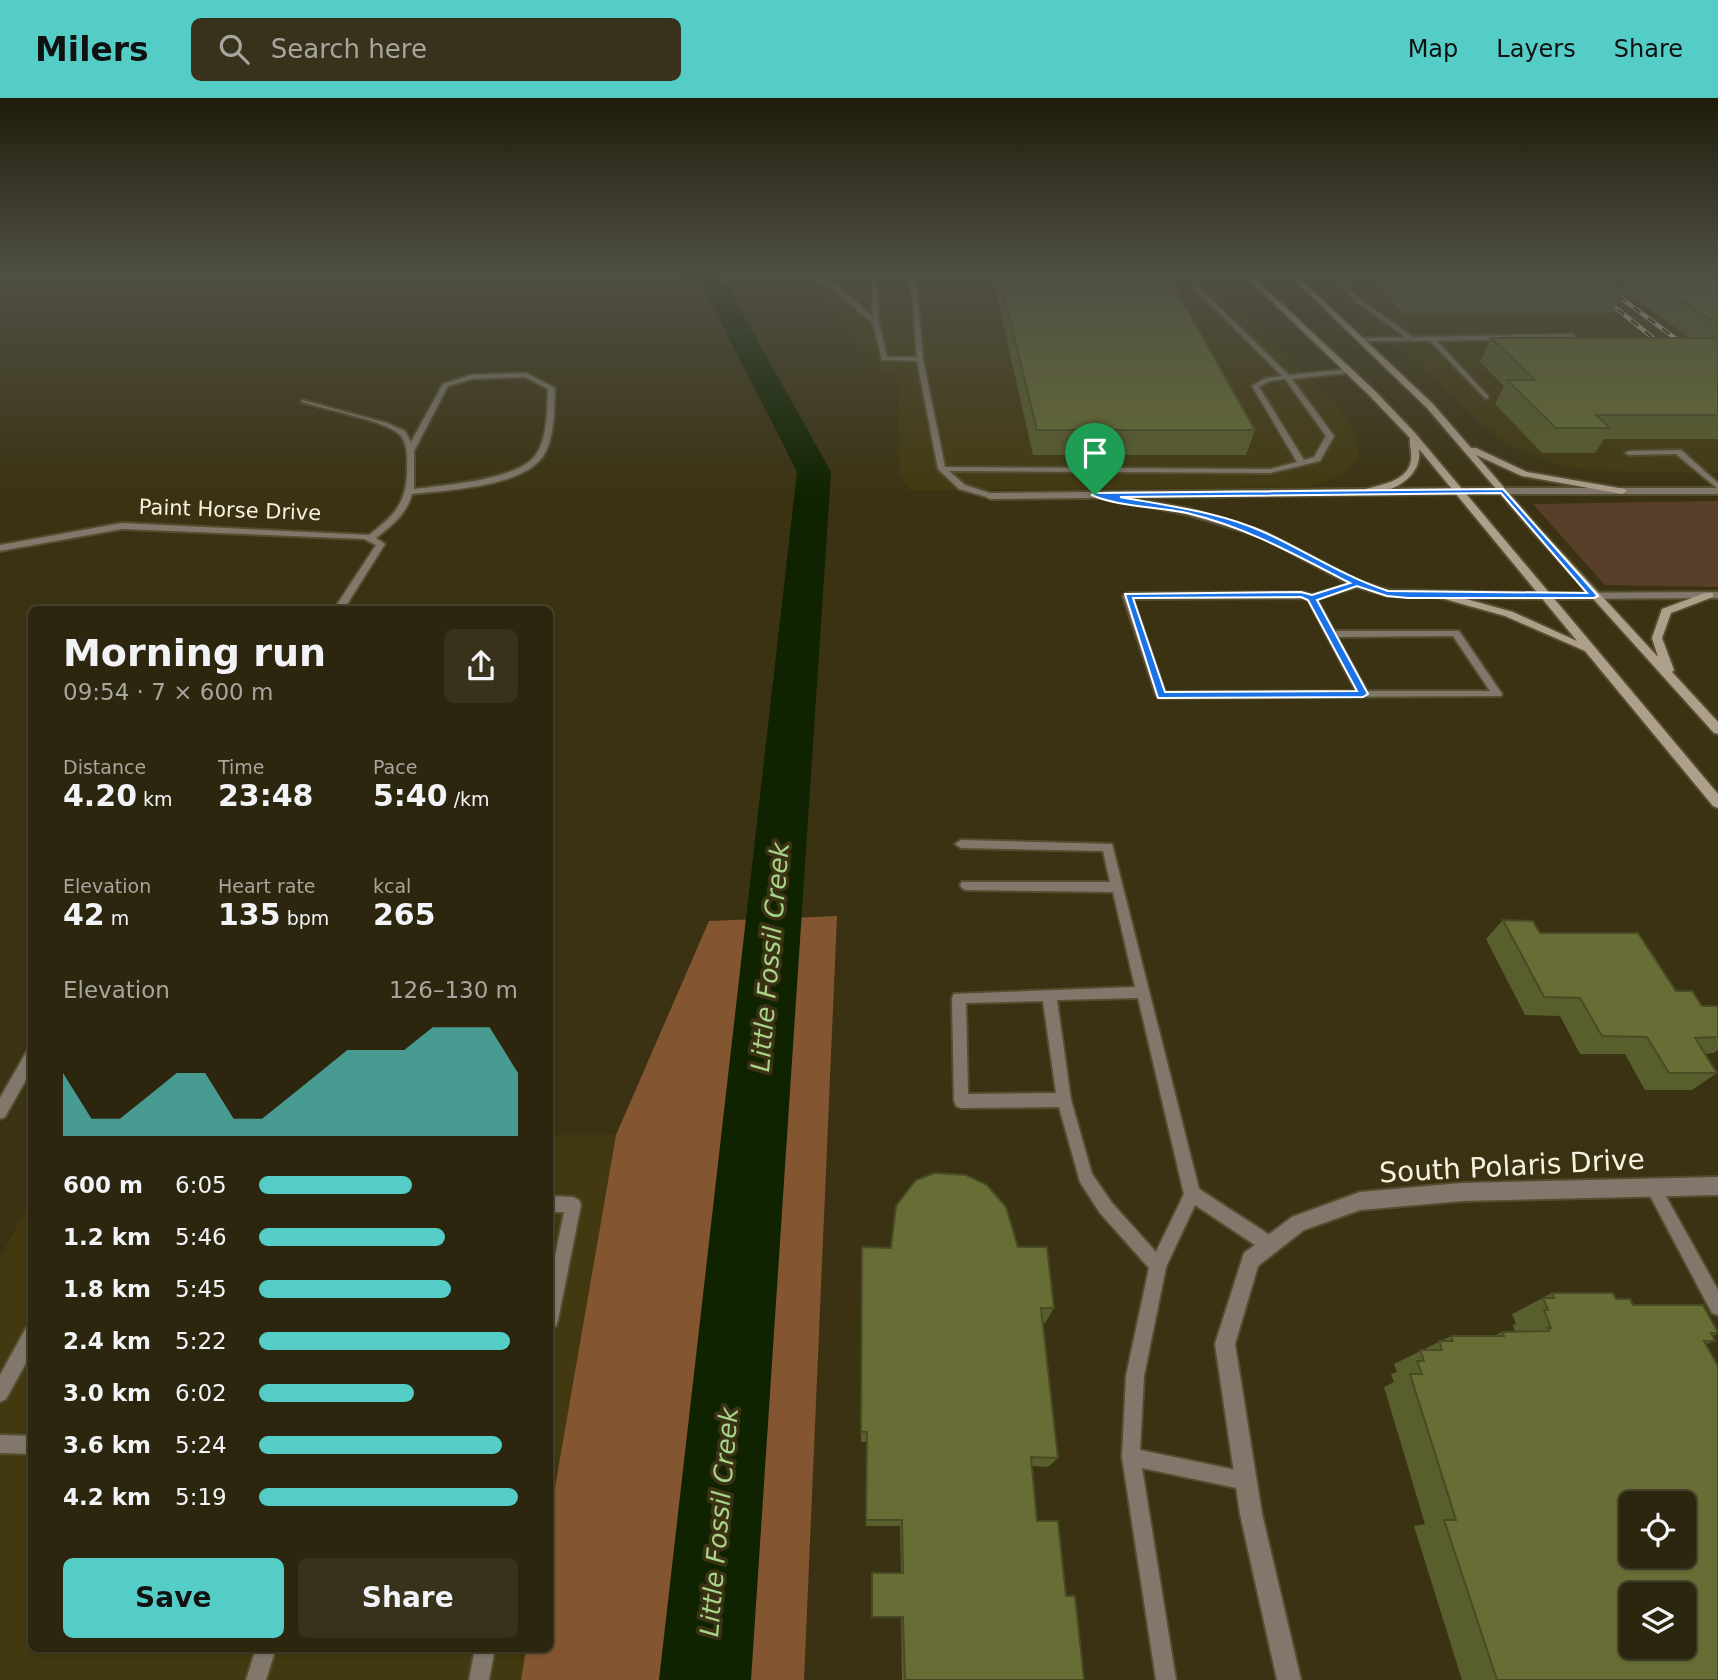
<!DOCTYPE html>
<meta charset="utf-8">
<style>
:root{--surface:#2c260e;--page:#38321c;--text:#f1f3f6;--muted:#a6a59e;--line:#48432e;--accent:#54cdc7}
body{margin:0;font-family:"DejaVu Sans",sans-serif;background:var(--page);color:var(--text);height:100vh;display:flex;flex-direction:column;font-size:26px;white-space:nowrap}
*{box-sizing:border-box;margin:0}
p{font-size:23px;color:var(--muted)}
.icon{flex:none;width:38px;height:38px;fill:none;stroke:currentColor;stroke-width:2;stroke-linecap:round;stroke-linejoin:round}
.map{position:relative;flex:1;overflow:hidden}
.side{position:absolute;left:28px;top:508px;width:525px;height:1046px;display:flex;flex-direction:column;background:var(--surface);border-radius:10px;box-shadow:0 2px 5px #0004,0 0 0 2px var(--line)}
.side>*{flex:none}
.fabs{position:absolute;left:1619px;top:1393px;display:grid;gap:14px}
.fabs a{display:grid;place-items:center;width:77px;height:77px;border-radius:10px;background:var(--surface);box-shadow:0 2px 5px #0004,0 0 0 2px var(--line);font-size:35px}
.pin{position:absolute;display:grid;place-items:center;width:60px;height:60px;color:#fff;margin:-72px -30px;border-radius:50% 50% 50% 0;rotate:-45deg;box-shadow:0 0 7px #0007}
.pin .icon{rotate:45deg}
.round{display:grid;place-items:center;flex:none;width:74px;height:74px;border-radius:10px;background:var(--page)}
.head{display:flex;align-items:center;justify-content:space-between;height:119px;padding:0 35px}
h1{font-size:38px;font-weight:800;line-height:52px}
.stats{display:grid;grid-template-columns:repeat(3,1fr);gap:10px;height:119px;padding:7px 35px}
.stats div{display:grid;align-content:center}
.stats b{font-size:30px;font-weight:800}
.stats small{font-size:19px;font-weight:400}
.stats p{font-size:19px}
.chart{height:196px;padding:14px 35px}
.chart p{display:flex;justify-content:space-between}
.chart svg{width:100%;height:126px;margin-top:7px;fill:var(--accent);opacity:.7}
.cta{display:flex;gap:14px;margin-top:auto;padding:14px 35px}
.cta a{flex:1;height:80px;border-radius:10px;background:var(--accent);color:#111;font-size:28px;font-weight:800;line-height:80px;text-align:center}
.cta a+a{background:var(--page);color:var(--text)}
ul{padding:0 35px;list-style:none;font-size:23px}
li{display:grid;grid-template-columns:112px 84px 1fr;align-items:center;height:52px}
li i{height:18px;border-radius:9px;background:var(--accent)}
header{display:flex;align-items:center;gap:42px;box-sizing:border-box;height:98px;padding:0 35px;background:var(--accent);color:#111}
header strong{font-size:33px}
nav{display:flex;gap:38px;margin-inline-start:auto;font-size:24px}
.search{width:490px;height:63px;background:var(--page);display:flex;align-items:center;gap:18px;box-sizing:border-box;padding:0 24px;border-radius:10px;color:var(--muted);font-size:26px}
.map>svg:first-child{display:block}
.built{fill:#423910}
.green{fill:#593e2a}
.forest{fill:#845531}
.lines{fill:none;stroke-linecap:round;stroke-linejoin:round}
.river{fill:#0f2300;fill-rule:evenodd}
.service-casing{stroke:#544d2f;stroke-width:4}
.minor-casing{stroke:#544d2f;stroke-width:4}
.secondary-casing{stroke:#544d2f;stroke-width:4}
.service{fill:#81786b;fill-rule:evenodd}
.minor{fill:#81786b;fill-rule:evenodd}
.secondary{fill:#ae9f8b;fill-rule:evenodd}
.rail-casing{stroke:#dfdac6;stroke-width:4.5}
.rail{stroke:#3a3212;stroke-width:2.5;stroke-dasharray:9;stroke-linecap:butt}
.wall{fill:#595e2d}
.building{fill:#676d34;stroke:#484c24;stroke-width:2;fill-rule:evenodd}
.route{fill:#1a73e8;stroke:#fff;stroke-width:2;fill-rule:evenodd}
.labels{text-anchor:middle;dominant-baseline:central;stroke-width:7;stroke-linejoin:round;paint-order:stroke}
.far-street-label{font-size:21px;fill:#f7f2e0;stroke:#3a3212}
.water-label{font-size:26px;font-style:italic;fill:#a8d48a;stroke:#3a3212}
.near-street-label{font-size:28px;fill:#f7f2e0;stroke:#3a3212}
</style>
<header>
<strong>Milers</strong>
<div class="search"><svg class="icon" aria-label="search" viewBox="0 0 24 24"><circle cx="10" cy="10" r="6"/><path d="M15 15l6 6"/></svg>Search here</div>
<nav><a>Map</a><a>Layers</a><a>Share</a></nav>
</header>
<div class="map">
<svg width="1718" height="1582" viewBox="0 0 1718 1582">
<rect width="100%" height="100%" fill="#3a3212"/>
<path class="built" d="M790,177H1215L1224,194L1260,233L1338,307L1355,334L1359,359L1342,377L1306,389L910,392L900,377L897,274H877L869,259L827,206Z
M1309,177H1718V375L1591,373L1553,365L1505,346L1399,250Z
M550,1037H616L550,1418Z
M31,1103L32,1550L526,1551L521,1582H0V1159Z"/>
<path class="green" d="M1718,403V489L1605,487L1533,406Z"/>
<path class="forest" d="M837,818L804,1582H521L526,1551L550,1550V1418L616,1037L709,823Z"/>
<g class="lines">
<path class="river" d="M678,177L722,179L831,374L751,1582H659L797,374L703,189L682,182Z"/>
<g class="service-casing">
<path id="service" d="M807,177C832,177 855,204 873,219L871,177H877L879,225L887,259H917L910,177H916L923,261L945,369L1270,371L1297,364L1252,288L1266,280L1282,278L1199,195L1188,177H1194L1203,193L1289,277L1348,271L1351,273L1348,275L1292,281L1334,338L1320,363L1270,375L949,373L965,387L993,396V400H990L959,391L938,371L917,263L882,262L873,226L832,190ZM1285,281L1326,338L1314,359L1304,362L1259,289L1270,283Z
M1330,177H1336L1359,201L1413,239L1572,236L1575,238L1572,240L1437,243L1488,298V300L1486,301L1430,243H1362V241L1364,240L1405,239L1355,203Z
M1624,177H1631L1637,182L1648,181L1651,183L1636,186Z
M526,275L555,290C554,311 555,336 545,355C527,389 447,392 412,396C407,416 391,428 376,440L385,446L344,511H334L376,447L364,441L122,431L0,453V447L122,425L369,437C393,418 406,407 407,375C407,363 409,347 400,337C387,323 323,311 302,304V302L387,325L405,333L411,344L443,286L471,277ZM525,279L548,291C547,311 548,337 537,355C522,382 443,387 414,391V353L448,288L472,281Z
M1681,352L1718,385V391L1676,356L1629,357L1625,355L1629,353Z
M1357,483L1362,486L1360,488L1317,501L1334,533H1459L1502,596L1501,598L1161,600L1156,597L1123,498L1128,495L1302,494L1312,497ZM1301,500L1308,502L1356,593L1165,594L1133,501ZM1453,538L1490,593H1367L1337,539Z
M961,742L1112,746L1199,1091L1276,1141L1278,1147L1276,1153L1270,1155L1264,1153L1195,1107L1166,1169L1144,1278L1140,1352L1246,1374L1253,1376L1255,1383L1253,1390L1246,1392L1142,1370L1176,1582H1156L1122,1359L1126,1278L1149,1170L1100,1115L1080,1084L1059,1009L961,1010L956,1008L954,1003L952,900L954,896L1135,889L1113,794L966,792L962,790L960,787L962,784H1110L1103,753L961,750L955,746ZM1138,900L1184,1096L1156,1154L1112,1105L1092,1076L1071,1002L1057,902ZM1043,903L1056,995L968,996L966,905Z
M32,951V971L5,1019L0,1021V1000L27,953Z
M1653,1081L1658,1084L1718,1192V1217L1712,1215L1648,1094L1645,1089L1648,1084Z
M550,1098L573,1099L579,1102L581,1107L558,1222L556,1228L550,1230V1183L564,1114H550Z
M32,1228V1254L6,1301L0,1304V1277L26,1230Z
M0,1337L32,1338V1356L0,1355Z
M256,1550H276L266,1582H246Z
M475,1550H495L489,1582H469Z"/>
</g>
<g class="minor-casing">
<path id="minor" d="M1456,390H1718V396H1456L990,401L985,398L990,395Z
M1131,400L1190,411L1265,434L1361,484L1388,492L1544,495L1718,494V500L1544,501L1387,498L1353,488L1259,438L1185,416L1128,405V401Z
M1718,1079V1097L1462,1103L1360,1112L1304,1132L1258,1168L1235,1246L1262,1416L1301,1582H1277L1240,1416L1215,1246L1244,1155L1292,1119L1360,1094L1462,1085Z"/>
</g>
<g class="secondary-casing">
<path id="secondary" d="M1244,177H1251L1375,293L1415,335L1718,696V710L1713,708L1585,553L1505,518L1437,499V495L1441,494L1513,514L1577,543L1419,351C1423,381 1388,397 1362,396V392C1379,387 1408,384 1411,362C1412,354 1409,347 1410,340L1369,297Z
M1289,177H1296L1433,306L1471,350H1476L1527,374L1625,391L1627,393L1622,396L1522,378L1476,357L1539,430L1658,559L1652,540L1662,511L1705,495H1713V499L1671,515L1662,540L1674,572L1672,574L1718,624V636L1714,635L1533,434L1427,310Z"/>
</g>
<use href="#service" class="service"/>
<use href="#minor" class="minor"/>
<use href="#secondary" class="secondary"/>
<g class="rail-casing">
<path id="rail" d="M1575,177L1668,252
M1590,177L1718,272"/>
</g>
<use href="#rail" class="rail"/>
</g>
<path class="wall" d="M992,177H1168L1255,332L1246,357H1033Z
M1367,177H1604L1625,192L1613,215H1403Z
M1634,177H1718V341H1604L1595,355H1542L1495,306L1504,288L1480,264L1491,240H1690L1625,194Z
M1503,822L1540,835L1676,893L1702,908H1718V952L1713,955L1705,956L1717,975L1692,992H1645L1625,956H1580L1560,918L1525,917L1486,841Z
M862,1149H1018L1054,1210L1045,1225H1043L1058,1360L1048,1369L1032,1368L1037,1423L1066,1498L1084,1582H902L901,1520H872V1475H901L900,1428H866V1344H861Z
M1552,1195L1616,1201L1718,1236L1712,1238L1715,1243L1706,1246L1718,1582H1462L1414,1428L1425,1426L1384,1289L1394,1284L1391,1276L1397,1274L1394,1266L1451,1238H1494L1502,1234H1515L1513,1227L1516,1226L1512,1216Z"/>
<path class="building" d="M999,177H1168L1255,332H1037Z
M1397,177H1604L1625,192H1412Z
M1644,177H1718V227Z
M1491,240H1718V317H1596L1610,330H1556L1507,282H1535Z
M1503,822L1533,823L1540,835H1638L1676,893H1692L1702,908H1718V939L1695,940L1717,975H1669L1647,939L1602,938L1580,900L1544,899Z
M935,1075L966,1077L987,1087L1006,1109L1018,1149H1047L1054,1210H1041L1058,1360L1031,1359L1037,1423H1058L1066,1498H1075L1084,1582H905L903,1519H872V1475H903L902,1422H866L867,1334H861L862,1149L891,1150L896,1108L916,1082Z
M1552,1195H1613L1616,1201H1630L1633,1207H1703L1718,1234V1235H1711L1715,1243H1704L1718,1268V1582H1497L1444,1422H1456L1410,1276H1422L1417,1263H1424L1420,1252H1442L1439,1243H1453L1451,1238H1504L1502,1234L1549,1233L1548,1230H1551L1544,1212H1548L1543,1200H1554ZM1631,1405H1684V1458H1631ZM1631,1496H1684V1549H1631Z"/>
<linearGradient id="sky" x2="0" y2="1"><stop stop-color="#201c0a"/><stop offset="0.44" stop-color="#4f4f44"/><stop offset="1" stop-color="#4f4f44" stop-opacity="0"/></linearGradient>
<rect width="1718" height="399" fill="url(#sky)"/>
<path class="route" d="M1503,391L1598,498L1594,500H1408L1387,498L1357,488L1317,502L1368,596L1363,599L1158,600L1125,496L1301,494L1312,497L1350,485C1296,457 1246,429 1187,415C1161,409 1113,408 1092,397L1095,395ZM1501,395L1587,495L1388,493C1345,479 1307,454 1266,435C1221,414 1169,408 1120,399ZM1301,499L1308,502L1357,593L1165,594L1133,500Z"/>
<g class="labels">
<g class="far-street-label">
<text transform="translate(230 412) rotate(2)">Paint Horse Drive</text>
</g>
<g class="water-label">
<text transform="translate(770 859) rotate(-85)">Little Fossil Creek</text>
<text transform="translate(719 1424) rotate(-85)">Little Fossil Creek</text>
</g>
<g class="near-street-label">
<text transform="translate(1512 1068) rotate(-3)">South Polaris Drive</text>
</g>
</g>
</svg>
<div class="fabs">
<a><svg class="icon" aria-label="locate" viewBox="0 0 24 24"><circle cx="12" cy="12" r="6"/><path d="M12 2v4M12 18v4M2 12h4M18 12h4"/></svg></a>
<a><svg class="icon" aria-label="layers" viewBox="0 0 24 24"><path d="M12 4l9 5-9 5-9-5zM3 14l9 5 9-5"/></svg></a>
</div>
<div class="pin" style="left:1095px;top:397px;background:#1e9e55"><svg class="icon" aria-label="arrive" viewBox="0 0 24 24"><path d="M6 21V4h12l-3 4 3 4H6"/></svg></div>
<section class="side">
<div class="head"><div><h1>Morning run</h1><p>09:54 · 7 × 600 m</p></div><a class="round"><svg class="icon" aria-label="share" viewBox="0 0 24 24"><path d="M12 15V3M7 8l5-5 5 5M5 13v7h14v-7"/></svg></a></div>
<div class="stats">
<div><p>Distance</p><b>4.20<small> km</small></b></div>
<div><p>Time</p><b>23:48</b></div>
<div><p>Pace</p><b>5:40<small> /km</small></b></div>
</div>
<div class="stats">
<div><p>Elevation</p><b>42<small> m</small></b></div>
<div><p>Heart rate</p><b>135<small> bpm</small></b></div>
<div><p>kcal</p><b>265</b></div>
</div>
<div class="chart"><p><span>Elevation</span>126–130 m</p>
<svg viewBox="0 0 160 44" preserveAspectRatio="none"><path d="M0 44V22L10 38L20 38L30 30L40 22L50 22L60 38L70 38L80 30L90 22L100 14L110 14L120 14L130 6L140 6L150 6L160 22V44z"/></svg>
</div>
<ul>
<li><b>600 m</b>6:05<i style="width:59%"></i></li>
<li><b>1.2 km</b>5:46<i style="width:72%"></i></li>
<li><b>1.8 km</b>5:45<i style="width:74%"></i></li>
<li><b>2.4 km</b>5:22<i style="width:97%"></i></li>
<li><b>3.0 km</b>6:02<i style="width:60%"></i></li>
<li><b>3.6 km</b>5:24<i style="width:94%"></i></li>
<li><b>4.2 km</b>5:19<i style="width:100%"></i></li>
</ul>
<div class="cta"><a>Save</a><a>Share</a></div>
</section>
</div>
